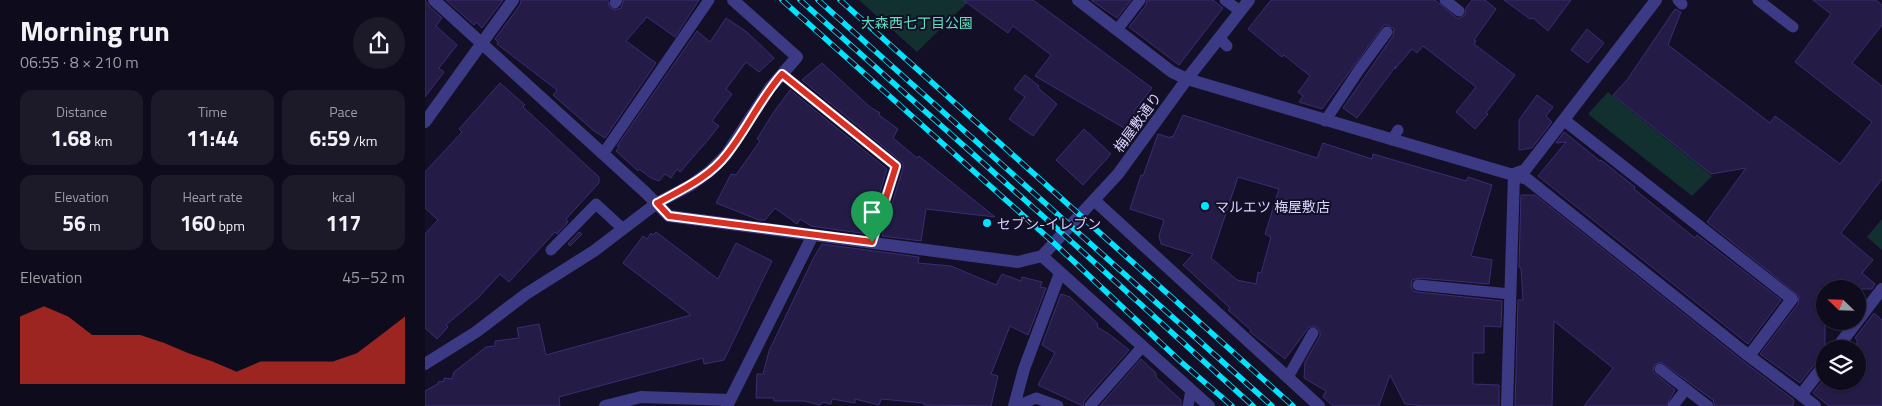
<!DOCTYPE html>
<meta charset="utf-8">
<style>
:root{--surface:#0e0b1c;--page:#1c1929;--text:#f1f3f6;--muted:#9b9ba3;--line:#2e2b3b;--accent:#d93025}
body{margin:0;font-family:"Titillium Web","Noto Sans JP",sans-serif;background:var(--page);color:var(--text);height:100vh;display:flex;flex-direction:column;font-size:19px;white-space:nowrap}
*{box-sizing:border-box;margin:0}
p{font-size:16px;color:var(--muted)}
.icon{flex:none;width:28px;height:28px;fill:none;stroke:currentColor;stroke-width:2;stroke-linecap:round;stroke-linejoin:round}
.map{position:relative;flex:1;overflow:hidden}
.sheet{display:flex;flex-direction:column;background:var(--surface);width:425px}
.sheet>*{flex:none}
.needle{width:32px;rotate:293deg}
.fabs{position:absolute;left:1391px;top:280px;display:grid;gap:10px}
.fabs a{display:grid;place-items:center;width:50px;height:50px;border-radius:50%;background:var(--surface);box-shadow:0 1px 4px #0004,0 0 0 1px var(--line);font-size:25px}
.pin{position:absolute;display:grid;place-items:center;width:42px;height:42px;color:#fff;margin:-51px -21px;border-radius:50% 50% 50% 0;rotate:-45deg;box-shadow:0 0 5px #0007}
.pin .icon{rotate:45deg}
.round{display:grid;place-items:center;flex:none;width:52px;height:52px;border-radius:26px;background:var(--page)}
.overview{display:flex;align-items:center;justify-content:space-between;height:85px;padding:0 20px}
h1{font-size:28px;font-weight:700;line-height:38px}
.metrics{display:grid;grid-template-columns:repeat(3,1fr);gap:8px;height:85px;padding:5px 20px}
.metrics div{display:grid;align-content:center;border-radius:12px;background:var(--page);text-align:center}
.metrics b{font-size:21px;font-weight:700}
.metrics small{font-size:14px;font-weight:400}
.metrics p{font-size:14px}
.chart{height:140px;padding:10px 20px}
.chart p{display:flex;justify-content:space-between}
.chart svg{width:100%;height:90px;margin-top:5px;fill:var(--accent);opacity:.7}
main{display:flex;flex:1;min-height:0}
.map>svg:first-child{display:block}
.green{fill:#12302f}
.building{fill:#241b47;stroke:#3b2d73;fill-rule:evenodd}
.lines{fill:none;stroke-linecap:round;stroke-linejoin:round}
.lane{stroke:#3d3a85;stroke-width:11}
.street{stroke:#3d3a85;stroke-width:12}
.rail-casing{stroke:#00e5ff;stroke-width:5.5}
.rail{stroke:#130f26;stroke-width:4;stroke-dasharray:11;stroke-linecap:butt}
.route-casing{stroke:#fff;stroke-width:10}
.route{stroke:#d93025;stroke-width:6}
.poi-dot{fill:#00e5ff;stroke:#130f26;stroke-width:2}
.labels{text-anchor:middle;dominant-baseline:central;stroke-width:4;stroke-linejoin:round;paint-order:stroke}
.park-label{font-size:14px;fill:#5fe0c0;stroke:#130f26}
.street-label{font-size:14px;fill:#d9d4ff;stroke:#130f26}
.poi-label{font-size:14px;fill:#d9d4ff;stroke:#130f26;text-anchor:start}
</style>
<main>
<section class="sheet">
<div class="overview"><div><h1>Morning run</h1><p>06:55 · 8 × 210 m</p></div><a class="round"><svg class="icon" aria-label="share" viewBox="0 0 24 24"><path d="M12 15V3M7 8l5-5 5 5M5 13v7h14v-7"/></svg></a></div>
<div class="metrics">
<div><p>Distance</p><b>1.68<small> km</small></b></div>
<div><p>Time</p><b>11:44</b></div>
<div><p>Pace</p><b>6:59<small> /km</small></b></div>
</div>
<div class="metrics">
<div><p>Elevation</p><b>56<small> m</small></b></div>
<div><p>Heart rate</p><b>160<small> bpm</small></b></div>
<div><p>kcal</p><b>117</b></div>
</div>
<div class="chart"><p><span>Elevation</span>45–52 m</p>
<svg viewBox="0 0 160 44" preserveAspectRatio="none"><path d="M0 44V11L10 6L20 11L30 20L40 20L50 20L60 24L70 29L80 33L90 38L100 33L110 33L120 33L130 33L140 29L150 20L160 11V44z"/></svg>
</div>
</section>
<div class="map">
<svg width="1457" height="406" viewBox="0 0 1457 406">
<rect width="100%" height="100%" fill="#130f26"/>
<path class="green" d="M434,0H545L492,52Z
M1183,92L1287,176L1267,196L1163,114Z
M1457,219V250L1442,237Z"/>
<path class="building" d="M0,0L4,6L17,18L11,26L32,45L14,68L19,72L0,97Z
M21,0H78L57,28L51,22L49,25Z
M96,0H183L184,7L190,10L196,8L199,0H274L250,37L222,17L201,41L231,63L180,138L169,131L128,95L132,90L72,44L73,42L70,39L95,5Z
M538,0H608L727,88L709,111L716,116L706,132L610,76L626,55L588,26L583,33Z
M666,0H706L692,18Z
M722,0H788L798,8L754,65L704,27L721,5Z
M846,0H1010L1033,19L1040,15L1041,8L1047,0H1060L1071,9L1049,40L1051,41L1049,44L1090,75L1061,113L1063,114L1050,129L1031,112L1051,87L998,46L992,53L987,49L970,69L971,66L932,118L918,108L968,36L969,29L963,25H959L897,109L874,102L878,96L873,92L885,76L859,55L857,57L823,29Z
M1079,0H1146L1123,31L1108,18L1105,19Z
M1388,0H1451L1457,5V25L1427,63L1457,86V179L1416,233L1448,260L1437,273L1450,284L1447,289H1400V356L1394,359L1375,383L1335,354L1373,304L1374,296L1282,222L1321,168L1286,174L1188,95L1202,80L1250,9L1256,12L1243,45L1345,123L1350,116L1415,164L1447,122L1370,62L1406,14Z
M301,18L322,32L349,58L334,72L321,62L301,89L307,94L287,121L294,126L283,140L255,172L252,169L246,178L240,174L234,181L226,178L214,169L213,171L191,151L194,147L192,146L272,31L285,42Z
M1162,29L1179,43L1163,63L1146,50Z
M397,63L445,107L455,113L454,115L473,129L468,138L492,158L494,156L570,217L501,209L496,241L457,236L478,168V163L377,80Z
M600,75L614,86L613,88L632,104L608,136L584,119L600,97L589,89Z
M75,83L100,105L98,107L174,177V183L141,219L143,222L132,234L130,232L84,282L75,274L53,298L21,325L23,327L12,339L0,328V234L13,220L0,208V172L37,132L34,129Z
M365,90L462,169L442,234L386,226L375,219L372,224L350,208L340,220H334L291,203L306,174L311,175L335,141L332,139L348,113Z
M1112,95L1128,107L1121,116L1127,122L1107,148L1094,150V120Z
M758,115L892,158L898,143L947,159L948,154L1041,181L1043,177L1067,185L1046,256L1067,260L1064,284L994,278L987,280L986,285L988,291L992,292L1077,301L1076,327L1059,326V353H1048V384L1074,385V406H1000L980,404L965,375L954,406H908L898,397L901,391L879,378L880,362L895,336V332L892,327H884L860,359L825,332L826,330L803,310L805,308L758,265L768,254L736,244L734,236L739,220L705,209L716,175L718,176L733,134L746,138V136L748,137ZM813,177L854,189L840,234L846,237L836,273L833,272L831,284L812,280L786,258Z
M659,129L686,154L658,185L631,160Z
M1139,132L1175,161L1176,160L1210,187L1209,189L1270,238L1272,235L1356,300L1323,344L1113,176L1141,142L1131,143Z
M1096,195H1110L1319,362L1369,400L1368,406H1290L1288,400L1236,362L1229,365L1228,372L1250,390L1241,406H1159L1188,368L1129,321L1127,406H1090L1093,300H1098L1096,268L1094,267Z
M154,232L157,234L145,246L143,244Z
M231,232L293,279L311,243L347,261L299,360L279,364L278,358L134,397L135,406H0V391L13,384V382L19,381V378L27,379L29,372L61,347L70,346V341L94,338L92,328L114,324L121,355L266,315L198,263L218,236L222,239L226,233L228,235Z
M397,244L494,257L493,263L526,266L571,285L577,274L596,281L597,277L617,282L615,287L621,288L603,335L585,326L566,374L573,376L566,406L499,405V403L456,399L454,405L430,399V403L407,399L406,404L398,402L395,405L379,401H349V398H331L332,374H338L344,351L389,257Z
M636,294L645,297L673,324L672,327L684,334L704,350L659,401L658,406L613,385L630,353L617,345Z
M1449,313L1457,320V406H1404L1388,393L1400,377V381H1432V340L1430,338Z
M1407,321H1422L1417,328Z
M716,359L731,373V377L756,400V406H675Z"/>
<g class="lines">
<path class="lane" d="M800,0L815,11
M1020,0L1034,11
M1253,0L1257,4
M1333,0L1368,27
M190,3L192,0
M692,30L715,0
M794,38L802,46
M357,74L471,166L447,242
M900,121L934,70L962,32
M967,140L973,130
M178,154L284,0
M126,250L171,204L198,229
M993,285L1085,294
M1235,369L1283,406
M863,377L888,333
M592,406L611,398L633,406
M665,406L717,347
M763,406L766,390
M1248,406L1261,389"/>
<path class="street" d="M9,0L220,192L244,216L593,262L617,256
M653,0L747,72L762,79L1102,179L1324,356L1376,395
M1139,120L1367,299L1324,356
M0,122L88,0
M1089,174L1100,170L1231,0
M669,200L894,406
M617,256L693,174L762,79L824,0
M617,256L784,406
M1411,349L1457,289
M0,364L51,332L101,294L169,251L232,203L266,185L285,171L301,155L345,88L372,57L308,0
M180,406L216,397L305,400
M302,406L388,235
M589,406L599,369L635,273
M1082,406L1089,174
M1390,406L1376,395L1400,364"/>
<g class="rail-casing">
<path id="rail" d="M357,0L629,243L755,361L807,406
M375,0L638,234L828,406
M393,0L847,406
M415,0L868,406"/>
</g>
<use href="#rail" class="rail"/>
</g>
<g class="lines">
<g class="route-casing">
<path id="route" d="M357,74L471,166L447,242L244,216L232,203C256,190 285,177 302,154C322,129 335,99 357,74Z"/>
</g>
<use href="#route" class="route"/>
</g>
<g class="poi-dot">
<circle cx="780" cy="206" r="5"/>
<circle cx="562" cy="223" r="5"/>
</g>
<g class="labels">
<g class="park-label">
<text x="492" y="22">大森西七丁目公園</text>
</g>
<g class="street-label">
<text transform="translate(712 122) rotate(-54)">梅屋敷通り</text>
</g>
<g class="poi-label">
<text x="790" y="206">マルエツ 梅屋敷店</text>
<text x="572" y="223">セブン-イレブン</text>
</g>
</g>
</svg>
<div class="fabs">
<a><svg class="needle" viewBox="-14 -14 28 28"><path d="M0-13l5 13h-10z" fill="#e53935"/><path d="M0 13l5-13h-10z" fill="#9b9ba3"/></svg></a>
<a><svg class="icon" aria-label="layers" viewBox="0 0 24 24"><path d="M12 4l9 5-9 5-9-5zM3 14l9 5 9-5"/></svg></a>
</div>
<div class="pin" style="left:447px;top:242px;background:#1e9e55"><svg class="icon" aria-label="arrive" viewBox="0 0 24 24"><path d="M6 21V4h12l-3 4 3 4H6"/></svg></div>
</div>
</main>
